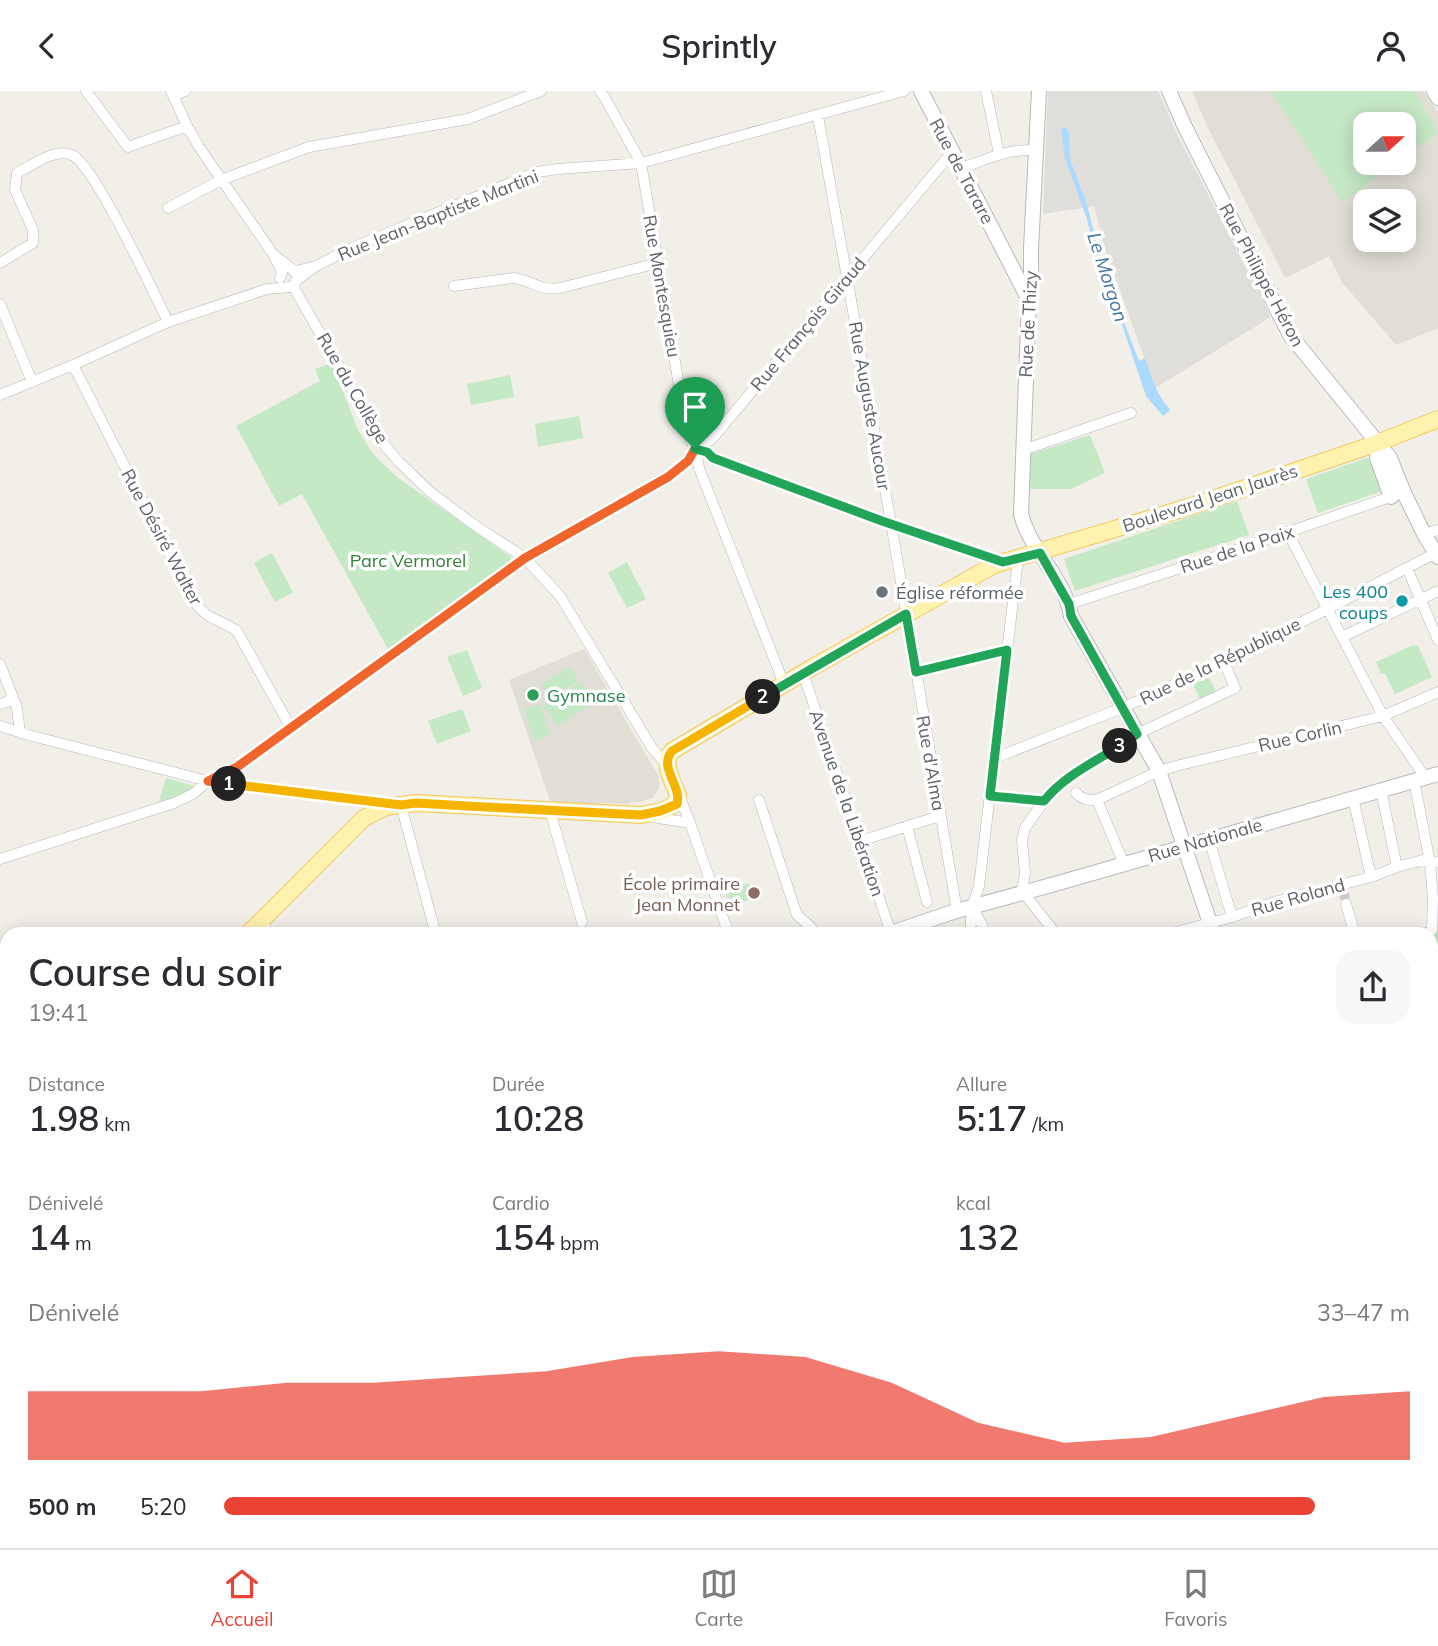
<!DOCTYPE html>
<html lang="fr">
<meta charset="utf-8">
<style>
:root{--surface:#fff;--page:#f7f7f7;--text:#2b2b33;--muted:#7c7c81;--line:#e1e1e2;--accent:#ea4335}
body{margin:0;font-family:Mulish,sans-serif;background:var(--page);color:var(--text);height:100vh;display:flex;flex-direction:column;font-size:26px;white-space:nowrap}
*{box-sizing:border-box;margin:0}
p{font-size:23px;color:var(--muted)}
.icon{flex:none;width:38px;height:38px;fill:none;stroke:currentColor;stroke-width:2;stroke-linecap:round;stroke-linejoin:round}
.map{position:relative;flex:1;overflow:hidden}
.side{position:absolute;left:0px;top:836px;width:1438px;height:621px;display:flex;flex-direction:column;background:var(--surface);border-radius:21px 21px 0 0;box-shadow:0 4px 18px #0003}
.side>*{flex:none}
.needle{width:46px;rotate:69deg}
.tools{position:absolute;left:1353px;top:21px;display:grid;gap:14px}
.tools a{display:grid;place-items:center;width:63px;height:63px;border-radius:14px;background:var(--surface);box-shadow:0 4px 18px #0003;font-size:35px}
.pin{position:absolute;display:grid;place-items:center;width:60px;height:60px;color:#fff;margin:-72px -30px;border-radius:50% 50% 50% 0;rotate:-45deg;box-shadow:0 0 7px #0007}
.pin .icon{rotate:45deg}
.km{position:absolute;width:35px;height:35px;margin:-18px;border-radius:50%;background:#222;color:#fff;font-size:19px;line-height:35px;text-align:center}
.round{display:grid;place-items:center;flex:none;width:74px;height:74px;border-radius:21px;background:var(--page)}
.headline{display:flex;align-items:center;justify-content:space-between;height:119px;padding:0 28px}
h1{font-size:38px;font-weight:600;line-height:52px}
.stats{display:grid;grid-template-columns:repeat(3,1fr);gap:10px;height:119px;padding:7px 28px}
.stats div{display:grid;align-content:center}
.stats b{font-size:35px;font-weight:600}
.stats small{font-size:19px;font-weight:400}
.stats p{font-size:19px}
.chart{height:196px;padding:14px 28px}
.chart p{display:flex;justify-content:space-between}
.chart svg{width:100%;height:126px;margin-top:7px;fill:var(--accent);opacity:.7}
ul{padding:0 28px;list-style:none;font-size:23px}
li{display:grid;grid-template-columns:112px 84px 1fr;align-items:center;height:52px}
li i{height:18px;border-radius:9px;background:var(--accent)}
header{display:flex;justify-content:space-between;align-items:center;height:91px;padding:0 28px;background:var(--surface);font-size:32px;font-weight:600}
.tabs{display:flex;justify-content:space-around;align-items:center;height:98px;border-top:2px solid var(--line);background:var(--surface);font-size:19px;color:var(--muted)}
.tabs a{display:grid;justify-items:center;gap:4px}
.tabs .on{color:var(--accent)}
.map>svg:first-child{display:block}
.commercial{fill:#fef7e0}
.industrial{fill:#e0deda}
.education{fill:#e1ded6;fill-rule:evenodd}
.green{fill:#c5e8c5}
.water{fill:#aadaff}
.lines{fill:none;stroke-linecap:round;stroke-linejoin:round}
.street-tunnel{stroke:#ccccc8;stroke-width:10;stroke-dasharray:10 5;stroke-linecap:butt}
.street-casing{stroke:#b5b8bc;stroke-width:11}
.secondary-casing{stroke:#b6babf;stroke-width:16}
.primary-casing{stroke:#f2c960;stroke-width:18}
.street{stroke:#fff;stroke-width:10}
.secondary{stroke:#fff;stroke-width:14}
.primary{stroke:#fff2af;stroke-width:16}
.rail{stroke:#b6b7b8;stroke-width:2.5;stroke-dasharray:2 9;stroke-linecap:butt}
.split-1-casing{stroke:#fff;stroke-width:14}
.split-2-casing{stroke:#fff;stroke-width:14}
.split-3-casing{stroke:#fff;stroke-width:14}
.split-4-casing{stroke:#fff;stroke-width:14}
.split-1{stroke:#f0652b;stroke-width:9}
.split-2{stroke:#f5b400;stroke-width:9}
.split-3{stroke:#22a559;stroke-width:9}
.split-4{stroke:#22a559;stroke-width:9}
.worship-dot{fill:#6b7280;stroke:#fff;stroke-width:2.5}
.culture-dot{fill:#0f9aa8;stroke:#fff;stroke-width:2.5}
.leisure-dot{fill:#2e9e5b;stroke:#fff;stroke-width:2.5}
.education-dot{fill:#8d6e63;stroke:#fff;stroke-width:2.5}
.labels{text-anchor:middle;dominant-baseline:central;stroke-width:7;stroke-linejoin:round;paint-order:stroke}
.street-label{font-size:18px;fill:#5f6368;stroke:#fff}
.park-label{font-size:18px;fill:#348238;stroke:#fff}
.culture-label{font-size:18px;fill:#0d838f;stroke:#fff;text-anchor:end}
.worship-label{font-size:18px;fill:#5b616d;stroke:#fff;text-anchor:start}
.leisure-label{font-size:18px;fill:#27864d;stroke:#fff;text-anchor:start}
.education-label{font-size:18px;fill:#785e54;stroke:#fff;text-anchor:end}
.water-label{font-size:19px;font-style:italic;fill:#4174aa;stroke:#fff}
</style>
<header><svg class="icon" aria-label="back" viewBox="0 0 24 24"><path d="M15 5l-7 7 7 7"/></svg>Sprintly<svg class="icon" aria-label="person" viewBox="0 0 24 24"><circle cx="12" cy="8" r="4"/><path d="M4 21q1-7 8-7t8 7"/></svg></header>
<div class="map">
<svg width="1438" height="1457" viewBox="0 0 1438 1457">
<rect width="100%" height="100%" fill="#f1efe8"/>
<path class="commercial" d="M0,993L7,996V1301L0,1302Z"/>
<path class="industrial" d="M1048,0H1158L1176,41L1271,226L1155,297L1105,157L1094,115L1043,123Z
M7,1384V1451H375L377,1457H0V1386Z"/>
<path class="education" d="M1192,0H1424L1438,22V237L1396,254L1342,191L1329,165L1285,187L1208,37ZM1365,33H1404V72H1365ZM1365,110H1404V149H1365Z
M584,558L659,686V698L652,707L640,711H631L629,713L602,712L599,714L551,712L509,589Z
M1089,1451H1157L1158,1457H1090Z"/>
<path class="green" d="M1271,0H1414L1438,41L1404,66V33H1365V72H1396L1342,111Z
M332,272L358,339L373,363L398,387L511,466V473L389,560L302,403L279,415L236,335L320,290L315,278Z
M510,284L514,306L471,314L467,293Z
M579,325L583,347L538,356L535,333Z
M1090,344L1105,382L1071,398H1029L1030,363Z
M1367,367L1372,369L1382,399L1380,401L1318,422L1306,388Z
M1237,410L1249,444L1075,500L1064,468Z
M272,462L293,501L275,511L254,472Z
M627,471L646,508L627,517L608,482Z
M1413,554L1418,555L1432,586L1395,603L1385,582L1381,583L1376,571Z
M467,559L482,597L463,605L447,566Z
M570,575L578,590L550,607L541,593Z
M1209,586L1216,601L1200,608L1193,593Z
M581,591L595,611L557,635L543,614Z
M540,613L550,644L535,650L524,618Z
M462,618L471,640L437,653L428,630Z
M166,687L194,695L196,696L158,713Z
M749,792L754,807L730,815L725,799Z
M1438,833V884H1432V844H1396Z"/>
<path class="water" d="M1061,36L1066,37L1067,40H1069L1070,68L1087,114L1104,180L1139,270L1145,267C1151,286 1157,304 1170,319L1163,325L1146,305L1119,225L1101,189L1087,128L1065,67Z"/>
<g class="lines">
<path class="street-tunnel" d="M1343,798L1346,813"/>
<g class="street-casing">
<path id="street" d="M86,0L128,56L187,35
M171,0L187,35L199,56L273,163L282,181L280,187
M600,0L605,7L641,72L687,341L695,358L699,377L784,593
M986,0L999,63
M174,5L185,0
M818,25L891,432L957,820
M960,78C986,68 1008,58 1035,59
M168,117L221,89L309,56L468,28L541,0
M0,172L33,152V139L15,99L17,82C33,74 54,57 72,64C93,72 155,204 168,231
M316,175L354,156L537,81L558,78L641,72L904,0
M296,180L316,175L298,188
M293,195L382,351L398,370L429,400L473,433L525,467L560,505L652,657L666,673
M454,195L514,187C535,190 537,200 560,197L658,172
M0,213L32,291
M73,274L192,507C207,530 216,526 237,540L291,637
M0,304L73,274L168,231L267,198L290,196L295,193L298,186C295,178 280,169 273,163
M695,358L707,361L713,367L882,430L1003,471
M1023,359L1131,322
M1288,442L1383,625L1425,686
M1424,443L1438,439
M1407,477L1438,549
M1069,513L1218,465L1396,404
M1342,546L1438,500
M0,573L17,617L20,642
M916,581L1007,559
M803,582L891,842
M0,613L7,611L12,605
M0,635L32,645L208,690L401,714L436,844
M995,667L1122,617L1224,571L1436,462
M1414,689L1430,772L1433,807L1432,839L1424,844
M1381,699L1397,776
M1076,702C1083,709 1089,710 1099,708L1159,680L1180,674L1383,625L1438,601
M679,704L690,732L729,844
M990,705L1044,710
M1353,707L1371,786
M759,709L797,824L811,836L814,844
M1097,709L1124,773
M550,720L582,831
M652,726L690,732
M907,735L927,811
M1209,748L1232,826
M860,750L940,725
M0,768L174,712L193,703L208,690L237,676L525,467L668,386L688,370L695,358L712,348L952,61
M1346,813L1355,844
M974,819L987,844
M261,828L269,844
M970,844L972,816L979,795L1018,468
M1057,844L1022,800L1025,782L1022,749L1025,737L1049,703L1068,688L1137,643L1235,597L1224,571
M1165,844L1232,826L1278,810L1371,786L1397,776L1423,769L1430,772L1438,771
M1432,912L1438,918
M1432,981L1438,979
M1432,991L1438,990
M0,993L7,996
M1432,1058L1438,1057
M0,1237L7,1236
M1432,1402L1438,1405
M0,1414L7,1413
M1432,1435L1438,1439
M410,1451L412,1457
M508,1451L510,1457
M622,1451L625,1457
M1079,1451V1457
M1218,1451L1219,1457
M679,1457L707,1451
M885,1457L886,1451"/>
</g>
<g class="secondary-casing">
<path id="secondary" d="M921,0L1028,207
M1039,0L1031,158V199L1029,207L1021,423C1030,460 1065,487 1071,525L1159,680L1214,844
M1169,0L1185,36L1290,244L1390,367L1404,402L1424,443L1438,466
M1434,0L1438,7
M1379,351L1377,367L1391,406
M885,844L953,821L1055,793L1438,683
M1327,1457L1328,1451"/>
</g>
<g class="primary-casing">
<path id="primary" d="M247,844L364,727L386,716L416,712L641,724C655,721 676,720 678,704C673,690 661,673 672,660L813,576L994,474L1192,415L1372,354L1438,328
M0,911L7,922
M0,1120L7,1118
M0,1132L7,1130
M208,1451L210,1457"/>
</g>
<use href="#street" class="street"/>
<use href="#secondary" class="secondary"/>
<use href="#primary" class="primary"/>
<path class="rail" d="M1432,1023L1438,1022
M0,1318L7,1316
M0,1364L7,1362
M0,1383L7,1381"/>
</g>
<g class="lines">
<g class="split-1-casing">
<path id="split-1" d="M229,693L208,690L237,676L525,467L668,386L688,370L695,358"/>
</g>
<g class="split-2-casing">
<path id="split-2" d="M229,693L401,714L416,712L467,715L641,724L660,720L677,713C682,694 658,677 672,660L763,606"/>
</g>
<g class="split-3-casing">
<path id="split-3" d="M763,606L906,523L916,581L1007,559L990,705L1044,710C1063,686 1094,671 1120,655"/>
</g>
<g class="split-4-casing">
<path id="split-4" d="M695,358L707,361L713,367L882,430L1003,471L1040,462L1069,513L1071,525L1137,643L1120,655"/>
</g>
<use href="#split-1" class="split-1"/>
<use href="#split-2" class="split-2"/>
<use href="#split-3" class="split-3"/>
<use href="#split-4" class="split-4"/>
</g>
<circle class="worship-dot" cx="882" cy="501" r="7"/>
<circle class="culture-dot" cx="1402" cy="510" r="7"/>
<circle class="leisure-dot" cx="533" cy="604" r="7"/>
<circle class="education-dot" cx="754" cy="802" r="7"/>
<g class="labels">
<g class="street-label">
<text transform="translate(962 80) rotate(62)">Rue de Tarare</text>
<text transform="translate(438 124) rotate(-22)">Rue Jean-Baptiste Martini</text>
<text transform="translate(1262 184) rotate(62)">Rue Philippe Héron</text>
<text transform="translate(662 195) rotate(80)">Rue Montesquieu</text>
<text transform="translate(808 233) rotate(-50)">Rue François Giraud</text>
<text transform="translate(1028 233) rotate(-87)">Rue de Thizy</text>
<text transform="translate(353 297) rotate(60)">Rue du Collège</text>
<text transform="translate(870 315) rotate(80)">Rue Auguste Aucour</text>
<text transform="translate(1210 407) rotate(-18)">Boulevard Jean Jaurès</text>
<text transform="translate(162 446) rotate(62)">Rue Désiré Walter</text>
<text transform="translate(1237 458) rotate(-18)">Rue de la Paix</text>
<text transform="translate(1220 570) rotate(-26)">Rue de la République</text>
<text transform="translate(1300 645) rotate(-13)">Rue Corlin</text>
<text transform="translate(931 672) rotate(80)">Rue d'Alma</text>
<text transform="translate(847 712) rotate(71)">Avenue de la Libération</text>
<text transform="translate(1205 749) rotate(-16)">Rue Nationale</text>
<text transform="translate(1298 806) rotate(-16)">Rue Roland</text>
</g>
<g class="park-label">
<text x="408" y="469">Parc Vermorel</text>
</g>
<g class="culture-label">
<text x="1388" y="500">Les 400<tspan x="1388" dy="21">coups</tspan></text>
</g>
<g class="worship-label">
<text x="896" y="501">Église réformée</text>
</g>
<g class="leisure-label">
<text x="547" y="604">Gymnase</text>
</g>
<g class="education-label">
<text x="740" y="792">École primaire<tspan x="740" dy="21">Jean Monnet</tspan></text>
</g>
<g class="water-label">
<text transform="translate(1108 186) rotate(72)">Le Morgon</text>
</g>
</g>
</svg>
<div class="tools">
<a><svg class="needle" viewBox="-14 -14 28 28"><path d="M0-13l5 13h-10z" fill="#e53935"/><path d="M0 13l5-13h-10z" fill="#7c7c81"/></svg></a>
<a><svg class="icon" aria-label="layers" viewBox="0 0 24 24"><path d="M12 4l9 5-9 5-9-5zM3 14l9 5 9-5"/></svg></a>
</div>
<div class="pin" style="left:695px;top:358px;background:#1e9e55"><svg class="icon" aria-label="arrive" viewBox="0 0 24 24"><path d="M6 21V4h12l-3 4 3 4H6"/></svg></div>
<b class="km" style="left:229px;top:693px">1</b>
<b class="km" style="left:763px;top:606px">2</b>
<b class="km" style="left:1120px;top:655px">3</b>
<section class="side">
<div class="headline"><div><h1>Course du soir</h1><p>19:41</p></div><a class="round"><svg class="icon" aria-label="share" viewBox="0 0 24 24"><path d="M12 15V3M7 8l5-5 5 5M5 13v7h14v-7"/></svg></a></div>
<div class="stats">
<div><p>Distance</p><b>1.98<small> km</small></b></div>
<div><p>Durée</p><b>10:28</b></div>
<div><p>Allure</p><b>5:17<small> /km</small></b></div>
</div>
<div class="stats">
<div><p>Dénivelé</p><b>14<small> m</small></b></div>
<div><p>Cardio</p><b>154<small> bpm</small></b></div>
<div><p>kcal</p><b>132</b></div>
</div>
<div class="chart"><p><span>Dénivelé</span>33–47 m</p>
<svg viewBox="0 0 160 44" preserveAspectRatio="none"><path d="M0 44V20L10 20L20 20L30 17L40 17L50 15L60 13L70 8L80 6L90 8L100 17L110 31L120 38L130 36L140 29L150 22L160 20V44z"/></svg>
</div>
<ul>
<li><b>500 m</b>5:20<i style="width:92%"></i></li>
</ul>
</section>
</div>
<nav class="tabs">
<a class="on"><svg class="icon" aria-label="home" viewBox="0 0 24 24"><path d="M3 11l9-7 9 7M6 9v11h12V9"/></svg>Accueil</a>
<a><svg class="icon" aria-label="map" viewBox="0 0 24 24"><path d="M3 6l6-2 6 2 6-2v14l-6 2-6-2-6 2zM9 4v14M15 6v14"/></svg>Carte</a>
<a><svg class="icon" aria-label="saved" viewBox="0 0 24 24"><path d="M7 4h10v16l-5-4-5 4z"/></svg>Favoris</a>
</nav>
